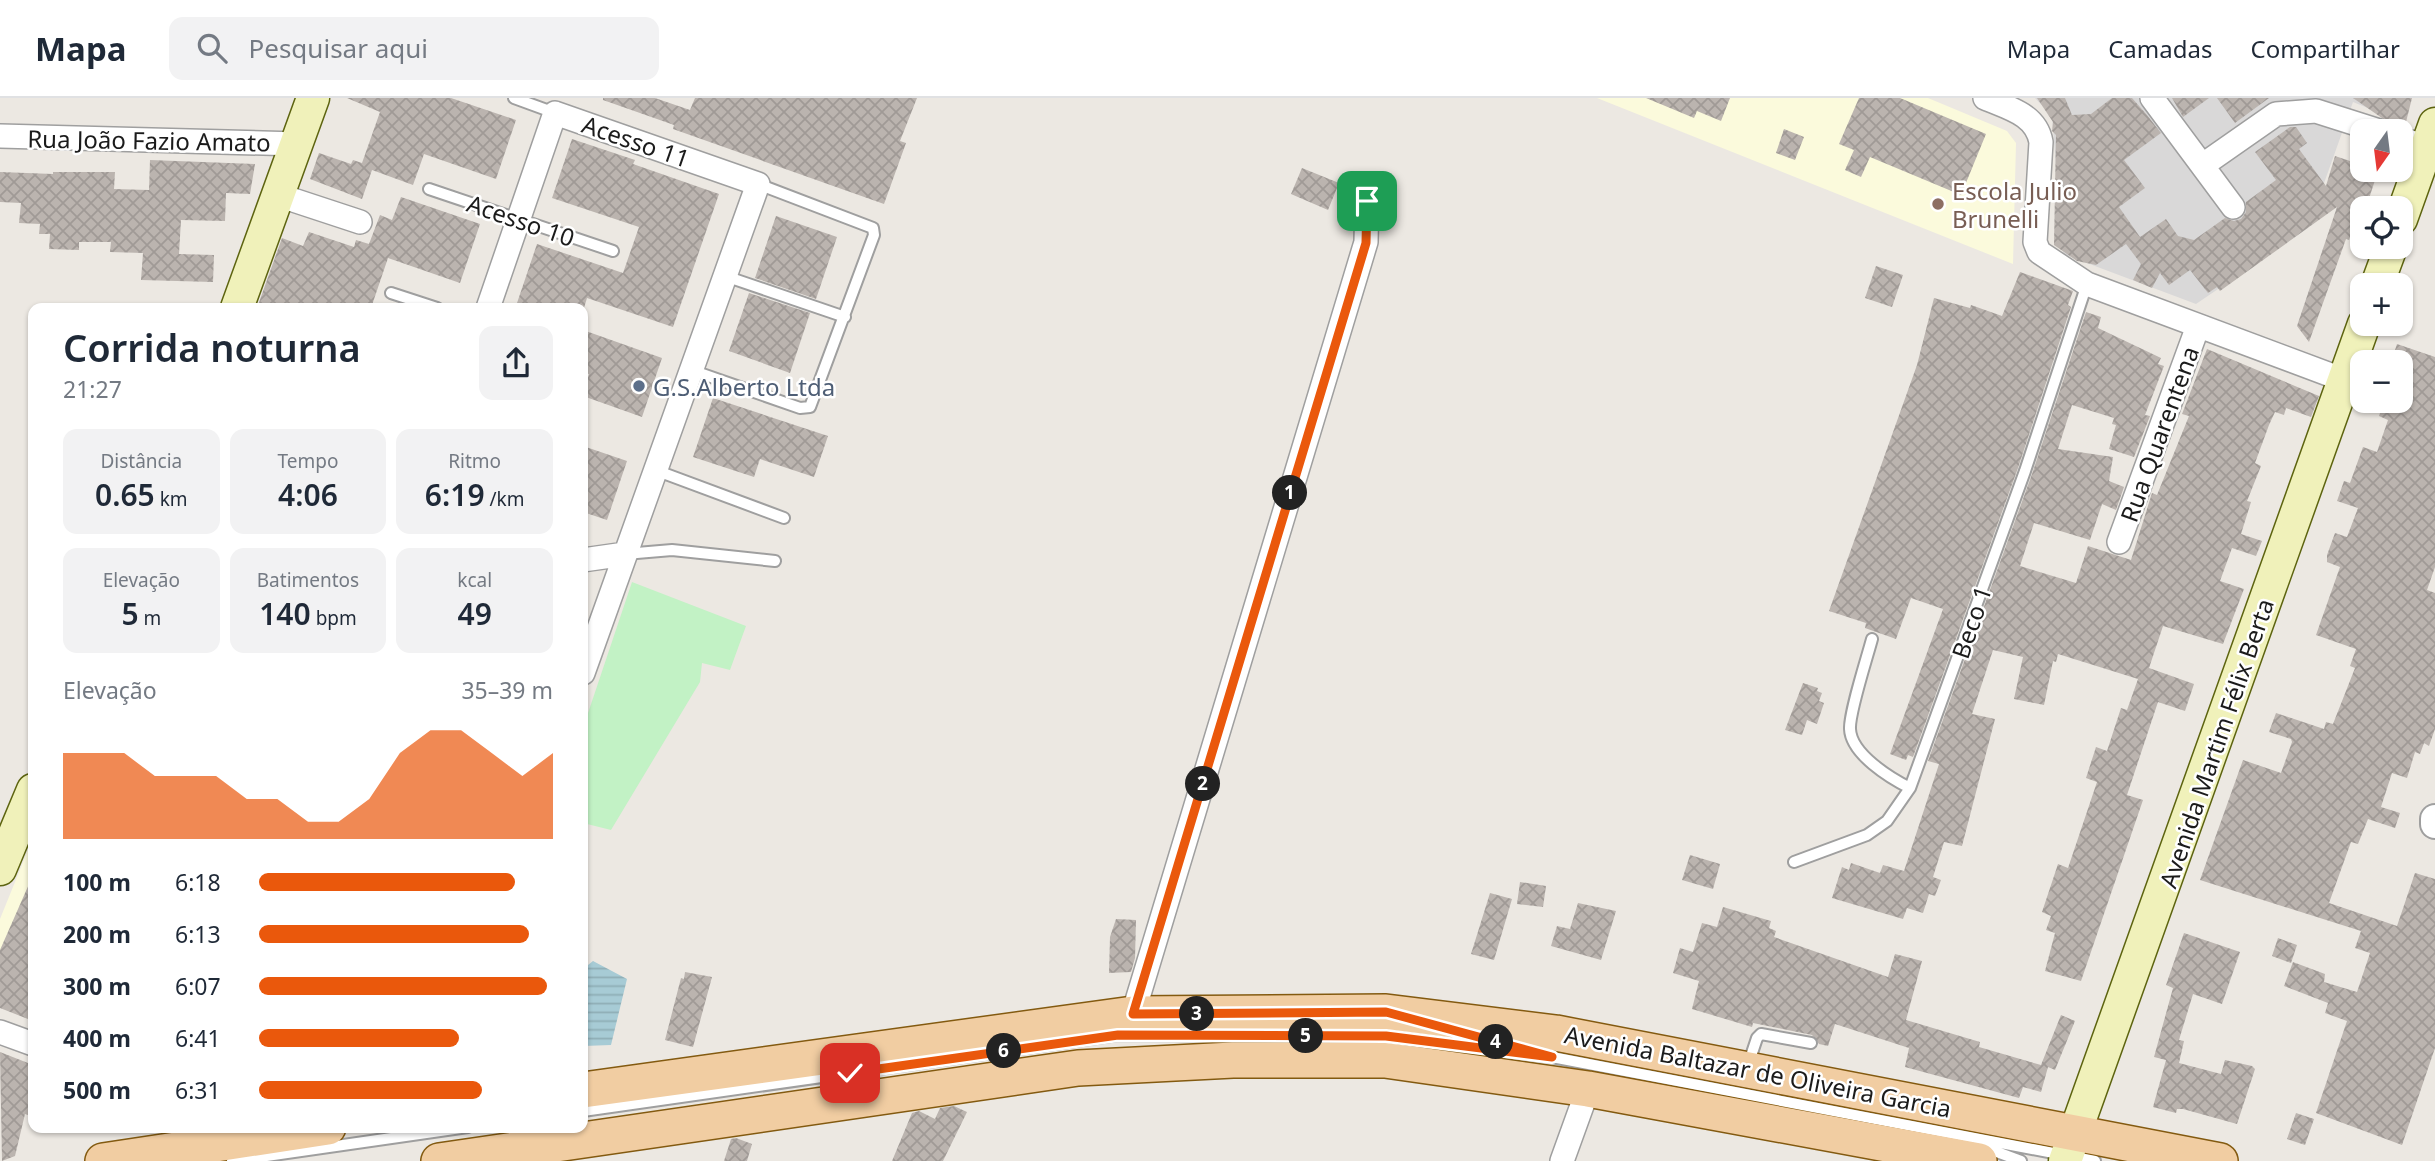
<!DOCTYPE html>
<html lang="pt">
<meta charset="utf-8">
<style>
:root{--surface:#fff;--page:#f2f2f3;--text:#1f2937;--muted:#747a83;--line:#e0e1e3;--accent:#ea580c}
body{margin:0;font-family:"Noto Sans",sans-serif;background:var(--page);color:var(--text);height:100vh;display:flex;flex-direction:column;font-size:26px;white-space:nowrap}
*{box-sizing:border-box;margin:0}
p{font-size:23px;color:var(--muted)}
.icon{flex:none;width:38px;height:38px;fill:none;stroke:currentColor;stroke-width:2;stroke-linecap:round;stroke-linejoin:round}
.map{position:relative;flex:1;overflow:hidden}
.panel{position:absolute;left:28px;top:205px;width:560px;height:830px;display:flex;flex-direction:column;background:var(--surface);border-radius:14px;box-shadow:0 2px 5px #0004}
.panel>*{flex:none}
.needle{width:46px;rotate:194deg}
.controls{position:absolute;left:2350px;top:21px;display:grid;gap:14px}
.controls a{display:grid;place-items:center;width:63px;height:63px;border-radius:14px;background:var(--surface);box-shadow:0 2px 5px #0004;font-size:35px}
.pin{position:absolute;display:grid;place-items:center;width:60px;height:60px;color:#fff;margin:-30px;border-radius:14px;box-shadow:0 4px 10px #0006}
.km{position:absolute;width:35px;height:35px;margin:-18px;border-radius:50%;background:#222;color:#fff;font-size:19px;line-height:35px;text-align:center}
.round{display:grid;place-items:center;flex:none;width:74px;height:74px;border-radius:14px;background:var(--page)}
.overview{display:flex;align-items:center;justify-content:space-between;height:119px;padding:0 35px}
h1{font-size:38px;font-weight:600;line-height:52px}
.metrics{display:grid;grid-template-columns:repeat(3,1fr);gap:10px;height:119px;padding:7px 35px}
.metrics div{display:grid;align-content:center;border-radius:14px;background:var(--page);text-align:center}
.metrics b{font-size:30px;font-weight:600}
.metrics small{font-size:19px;font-weight:400}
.metrics p{font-size:19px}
.chart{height:196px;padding:14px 35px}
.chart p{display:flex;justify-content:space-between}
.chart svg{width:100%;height:126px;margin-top:7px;fill:var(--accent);opacity:.7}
ul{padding:0 35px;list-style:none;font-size:23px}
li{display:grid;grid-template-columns:112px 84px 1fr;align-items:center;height:52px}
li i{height:18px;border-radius:9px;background:var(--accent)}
header{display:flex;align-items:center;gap:42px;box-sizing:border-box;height:98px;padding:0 35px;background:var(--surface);border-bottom:2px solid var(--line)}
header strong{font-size:33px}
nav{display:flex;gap:38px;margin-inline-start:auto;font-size:24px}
.search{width:490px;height:63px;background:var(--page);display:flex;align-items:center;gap:18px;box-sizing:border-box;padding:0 24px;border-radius:14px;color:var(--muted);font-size:26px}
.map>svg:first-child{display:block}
.residential{fill:#d9d8d8}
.education{fill:#fbfadc}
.park{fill:#c2f2c5}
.water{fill:url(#water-rules)}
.building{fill:url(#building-cross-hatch)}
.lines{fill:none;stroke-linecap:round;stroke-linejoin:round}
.service-casing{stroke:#9f9f9f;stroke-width:14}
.minor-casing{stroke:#9f9f9f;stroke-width:26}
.tertiary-casing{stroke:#9f9f9f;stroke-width:32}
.secondary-casing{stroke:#5d6410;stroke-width:35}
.primary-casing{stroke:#835a10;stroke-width:38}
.service{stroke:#fff;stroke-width:10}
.minor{stroke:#fff;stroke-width:23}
.tertiary{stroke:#fff;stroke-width:28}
.secondary{stroke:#f0f1ba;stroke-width:32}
.primary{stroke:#f1cda2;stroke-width:35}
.route-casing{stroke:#fff;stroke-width:14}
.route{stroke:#ea580c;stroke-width:9}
.education-dot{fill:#8d6e63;stroke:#fff;stroke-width:2.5}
.service-dot{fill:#5c6f8a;stroke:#fff;stroke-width:2.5}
.labels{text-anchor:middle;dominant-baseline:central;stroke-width:5;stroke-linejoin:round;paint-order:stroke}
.street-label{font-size:24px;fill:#1b1b1b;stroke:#fff}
.education-label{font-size:24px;fill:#785e54;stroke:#fff;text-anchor:start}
.service-label{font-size:24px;fill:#4e5e75;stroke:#fff;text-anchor:start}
</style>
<header>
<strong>Mapa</strong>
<div class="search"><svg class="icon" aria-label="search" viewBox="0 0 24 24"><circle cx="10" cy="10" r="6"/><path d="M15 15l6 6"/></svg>Pesquisar aqui</div>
<nav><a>Mapa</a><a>Camadas</a><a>Compartilhar</a></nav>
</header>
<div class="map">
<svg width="2435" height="1063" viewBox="0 0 2435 1063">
<defs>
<pattern id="water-rules" width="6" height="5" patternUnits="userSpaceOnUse" patternTransform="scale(1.75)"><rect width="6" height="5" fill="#a7cbd5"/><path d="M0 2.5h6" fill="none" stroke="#8faeb6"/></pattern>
<pattern id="building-cross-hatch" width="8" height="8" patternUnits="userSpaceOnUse" patternTransform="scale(1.75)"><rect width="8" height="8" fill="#bbb4af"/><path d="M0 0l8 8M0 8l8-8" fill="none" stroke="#a09a96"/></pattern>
</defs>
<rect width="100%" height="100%" fill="#ece8e2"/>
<path class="residential" d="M2035,0H2392L2385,17L2353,4L2308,130L2196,206L2063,156L2052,18Z"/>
<path class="education" d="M1597,0H1928L2007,33L2016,45L2013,166Z
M30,747L33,749V871L0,856V821Z"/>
<path class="park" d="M632,484L746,528L730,572L702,565L700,584L611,732L583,725V630Z"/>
<path class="water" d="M593,863L627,881L611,947L583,948V889L586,882L583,871Z"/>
<path class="building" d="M347,0H451L516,22L496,81L424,56L413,87L372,72L362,101L310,81L319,55L351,66L353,62L362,65L380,14Z
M603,0H655L690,12L695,0H917L900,43L906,45L884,106L673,31L674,27L603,2Z
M1646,0H1730L1721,23L1697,13L1694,20Z
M1859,0H1900L1986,36L1961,97L1870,59L1861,79L1845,72L1854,52L1839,46Z
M2037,0H2065L2072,17L2091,16L2112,0H2132L2147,17L2161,35L2124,62L2145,90L2119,109L2140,139L2166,121L2178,138L2194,142L2225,120L2234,123L2241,121L2246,114V104L2276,82L2255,54L2290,29H2296L2307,45L2299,51L2326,88L2335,58L2362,67V72H2370L2369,77L2376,79L2366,110H2362V118L2358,116L2349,142L2346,141L2309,244L2297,228L2337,109L2220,193L2217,189L2208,195L2190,172L2169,187L2160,175L2152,190L2133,182L2141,166L2126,146L2096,167L2077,163L2054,147L2056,37L2052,33L2053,24Z
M2172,0H2209L2183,19Z
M2217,0H2269L2235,25Z
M2353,0H2412L2405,28L2395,29Z
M1784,31L1804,39L1795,62L1776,55Z
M572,41L635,62L633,66L719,96L673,229L587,200L584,210H532L517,205L537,146L623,175L639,129L552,100Z
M150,62L255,66L250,96L226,95L225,123L181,122L179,156L214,157L213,184L141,182L143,155L110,154L111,144H79V152L49,151L50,136H39L40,126L19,125L21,105L0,104V74L53,76V74H115L114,91L149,92Z
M1302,70L1339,85L1328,112L1291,96Z
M401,99L480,126L460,185L388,160L371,210H257L282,140L303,148L309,134L354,149L356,142L369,146L380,117L392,122Z
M776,118L837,139L816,201L755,180Z
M1876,168L1903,177L1892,209L1865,200Z
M2020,174L2073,193L2068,207L2071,209L2018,370L1913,659L1908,657L1906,662L1890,656L1943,511L1911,500L1896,541L1865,530L1866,525L1829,513L1917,267L1934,200L1970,210L1971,207L2002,218Z
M749,195L810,215L790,275L729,253Z
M2086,214L2101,219L2098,230L2161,260L2158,266L2164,268L2145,317L2150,318L2134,359L2109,351L2116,327L2112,326L2114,320L2072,307L2058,351L2113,359L2109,383L2124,389L2116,412L2102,406L2090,442L2034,425L2020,468L2076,485L2088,448L2131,462L2152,395L2157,397L2189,318L2182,316L2207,251L2319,298L2311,319L2286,310L2284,317L2275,314L2269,327L2255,365L2261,368L2247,403L2251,404L2241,436L2262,443L2256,458L2232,450L2220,483L2244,491L2223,546L2163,528L2149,570L2194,586L2185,613L2158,604L2127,697L2143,702L2081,883L2045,873L2055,835L2046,832L2051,818L2042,814L2058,766L2068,770L2097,684L2086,680L2096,649L2107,653L2121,610L2127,612L2138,581L2058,556L2056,564L2053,563L2044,607L2014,601L2023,559L1993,552L1972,616L1995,621L1962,748L1944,744L1933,779L1941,782L1935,798L1929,796L1923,815L1907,810L1903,821L1832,800L1842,769L1849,772L1851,765L1880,775L1883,767L1904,773L1939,666L1928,663L2032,376Z
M583,232L662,260L642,319L583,298L589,276L583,275Z
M2397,246L2435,259V469L2427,492L2435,495V631L2429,648L2424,645L2420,656L2415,654L2407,680L2392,675L2381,709L2400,715L2395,730L2368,721L2358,746L2351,744L2329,805L2397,828L2415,775L2435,781V950L2402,1047L2316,1015L2347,923L2325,915L2328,905L2284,888L2293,864L2325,876L2324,884L2357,894L2370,855L2355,850L2361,833L2200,782L2243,662L2281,675L2292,644L2291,641L2269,634L2276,615L2324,631L2326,624L2333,626L2355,570L2350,568L2356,551L2316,537L2340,469L2327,464V457L2335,435L2347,439L2358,410L2337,403L2344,383L2350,385L2363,349L2377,354L2388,322L2379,318L2384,303H2401V264H2391Z
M713,300L828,338L814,379L760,361L754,379L693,359Z
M583,348L627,363L607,422L583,414Z
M1803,585L1818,590L1817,593L1822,595L1819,603L1824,605L1817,626L1807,622L1802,637L1785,632Z
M1690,757L1720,766L1713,791L1682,782Z
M33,777V923L0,910V852Z
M1520,784L1546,788L1543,809L1517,806Z
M1490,795L1512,801L1494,862L1471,856Z
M1578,805L1616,813L1601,862L1551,848L1557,828L1570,831Z
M1723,809L1771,823L1769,830L1776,833L1774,839L1888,879L1895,856L1922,863L1906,922L1980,944L1979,949L2041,967L2061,917L2075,923L2055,972L2048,969L2041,994L2023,989L2019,1000L1905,969L1909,950L1835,926L1828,948L1819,946L1812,937L1753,925L1752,929L1692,911L1699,883L1673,875L1680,850L1693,854L1702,825L1717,829Z
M1116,821L1136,822L1135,860L1131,874L1109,875L1110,839Z
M2184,835L2240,854L2222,906L2193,896L2179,942L2184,943L2179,965L2221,976L2225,962L2252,968L2255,971L2237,1026L2183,1011H2177L2176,1015L2153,1009L2166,962L2154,959L2173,890L2166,887Z
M2278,840L2297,847L2291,865L2272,858Z
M685,874L712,879L693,949L665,942L681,880L684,881Z
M0,954L33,967V1019L25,1016L15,1058L2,1063Z
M954,1008L967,1014L943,1063H892L912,1015L919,1013L935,1021L940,1010Z
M2296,1015L2314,1021L2305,1047L2287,1041Z
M736,1040L752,1046L747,1063H724L731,1041Z"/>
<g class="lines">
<g class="service-casing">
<path id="service" d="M514,0L555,15
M429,91L613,153
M725,178L845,219
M391,195L437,210
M691,272L800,310L810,309L874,137L873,130L758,86
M655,372L784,420
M625,456L672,452L775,463
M1872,541C1867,560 1849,615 1850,631C1851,656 1890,680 1910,690L2025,373L2087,186
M1794,764L1867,737L1887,723L1910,690
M1748,967L1757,940L1761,936L1811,945
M583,1013L1118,937L1386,938L1552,959L2095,1063
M520,1029L540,1036
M1978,1047L2021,1063
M232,1063L468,1029"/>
</g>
<g class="minor-casing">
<path id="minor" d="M1985,0C2008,10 2036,16 2041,44L2035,144L2039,154L2087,186L2344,282
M2152,0L2233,109
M0,38L298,46
M2401,41L2427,49
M2203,67L2276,16L2316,13L2379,33
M278,97L360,124
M488,210L555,15L758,86L583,575
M2119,444L2198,228
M583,462L625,456
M1133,916L1366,144L1367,98
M0,934L33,946
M1562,1063L1588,991"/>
</g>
<g class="tertiary-casing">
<path id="tertiary" d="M2435,721V726"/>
</g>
<g class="secondary-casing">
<path id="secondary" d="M2401,121L2435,26
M2377,187L2391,149
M237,210L313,0
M0,771L33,692
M2065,1063L2364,226"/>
</g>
<g class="primary-casing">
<path id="primary" d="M583,992L1133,916L1386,914L1556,935L2220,1063
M103,1063L328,1029
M439,1063L1078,970L1233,962H1385L1588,991L1979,1063"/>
</g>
<use href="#service" class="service"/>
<use href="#minor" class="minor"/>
<use href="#tertiary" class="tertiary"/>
<use href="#secondary" class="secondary"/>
<use href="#primary" class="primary"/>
</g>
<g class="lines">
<g class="route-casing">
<path id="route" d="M850,975L1118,937L1386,938L1552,959L1386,914L1133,916L1366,145L1367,103"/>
</g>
<use href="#route" class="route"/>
</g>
<circle class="education-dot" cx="1938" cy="106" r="7"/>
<circle class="service-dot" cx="639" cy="288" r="7"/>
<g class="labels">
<g class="street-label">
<text transform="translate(149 42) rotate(1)">Rua João Fazio Amato</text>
<text transform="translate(636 43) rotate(19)">Acesso 11</text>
<text transform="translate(521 122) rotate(19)">Acesso 10</text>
<text transform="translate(2159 336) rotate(-70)">Rua Quarentena</text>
<text transform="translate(1971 524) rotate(-71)">Beco 1</text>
<text transform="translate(2216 645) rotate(-71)">Avenida Martim Félix Berta</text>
<text transform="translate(1758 973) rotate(11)">Avenida Baltazar de Oliveira Garcia</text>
</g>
<g class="education-label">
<text x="1952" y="92">Escola Julio<tspan x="1952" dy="28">Brunelli</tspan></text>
</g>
<g class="service-label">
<text x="653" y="288">G.S.Alberto Ltda</text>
</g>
</g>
</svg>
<div class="controls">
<a><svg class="needle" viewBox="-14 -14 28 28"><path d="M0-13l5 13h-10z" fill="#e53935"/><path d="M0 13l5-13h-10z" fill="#747a83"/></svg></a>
<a><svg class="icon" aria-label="locate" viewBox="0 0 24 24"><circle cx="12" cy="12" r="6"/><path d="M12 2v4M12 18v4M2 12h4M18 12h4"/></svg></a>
<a>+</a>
<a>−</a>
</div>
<div class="pin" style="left:1367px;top:103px;background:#1e9e55"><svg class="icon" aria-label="arrive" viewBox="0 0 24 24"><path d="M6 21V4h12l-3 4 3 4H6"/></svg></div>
<div class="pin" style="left:850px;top:975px;background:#d93025"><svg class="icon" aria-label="check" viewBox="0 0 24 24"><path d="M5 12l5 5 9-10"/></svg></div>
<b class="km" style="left:1290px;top:395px">1</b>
<b class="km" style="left:1203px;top:686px">2</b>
<b class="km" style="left:1197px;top:916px">3</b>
<b class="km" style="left:1496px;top:944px">4</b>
<b class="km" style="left:1306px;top:938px">5</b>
<b class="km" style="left:1004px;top:953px">6</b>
<section class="panel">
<div class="overview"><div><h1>Corrida noturna</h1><p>21:27</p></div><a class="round"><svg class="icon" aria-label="share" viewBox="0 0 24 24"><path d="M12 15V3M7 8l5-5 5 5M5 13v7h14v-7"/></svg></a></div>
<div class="metrics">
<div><p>Distância</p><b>0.65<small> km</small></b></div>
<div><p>Tempo</p><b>4:06</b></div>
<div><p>Ritmo</p><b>6:19<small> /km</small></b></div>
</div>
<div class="metrics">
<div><p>Elevação</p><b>5<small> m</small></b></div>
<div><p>Batimentos</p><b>140<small> bpm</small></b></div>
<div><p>kcal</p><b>49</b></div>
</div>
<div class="chart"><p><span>Elevação</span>35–39 m</p>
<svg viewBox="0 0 160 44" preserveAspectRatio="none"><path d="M0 44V14L10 14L20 14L30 22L40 22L50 22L60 30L70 30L80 38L90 38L100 30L110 14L120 6L130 6L140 14L150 22L160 14V44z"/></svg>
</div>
<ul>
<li><b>100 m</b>6:18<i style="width:87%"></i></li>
<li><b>200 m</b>6:13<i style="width:92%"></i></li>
<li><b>300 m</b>6:07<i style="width:98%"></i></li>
<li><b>400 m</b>6:41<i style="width:68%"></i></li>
<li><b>500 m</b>6:31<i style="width:76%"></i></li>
</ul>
</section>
</div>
